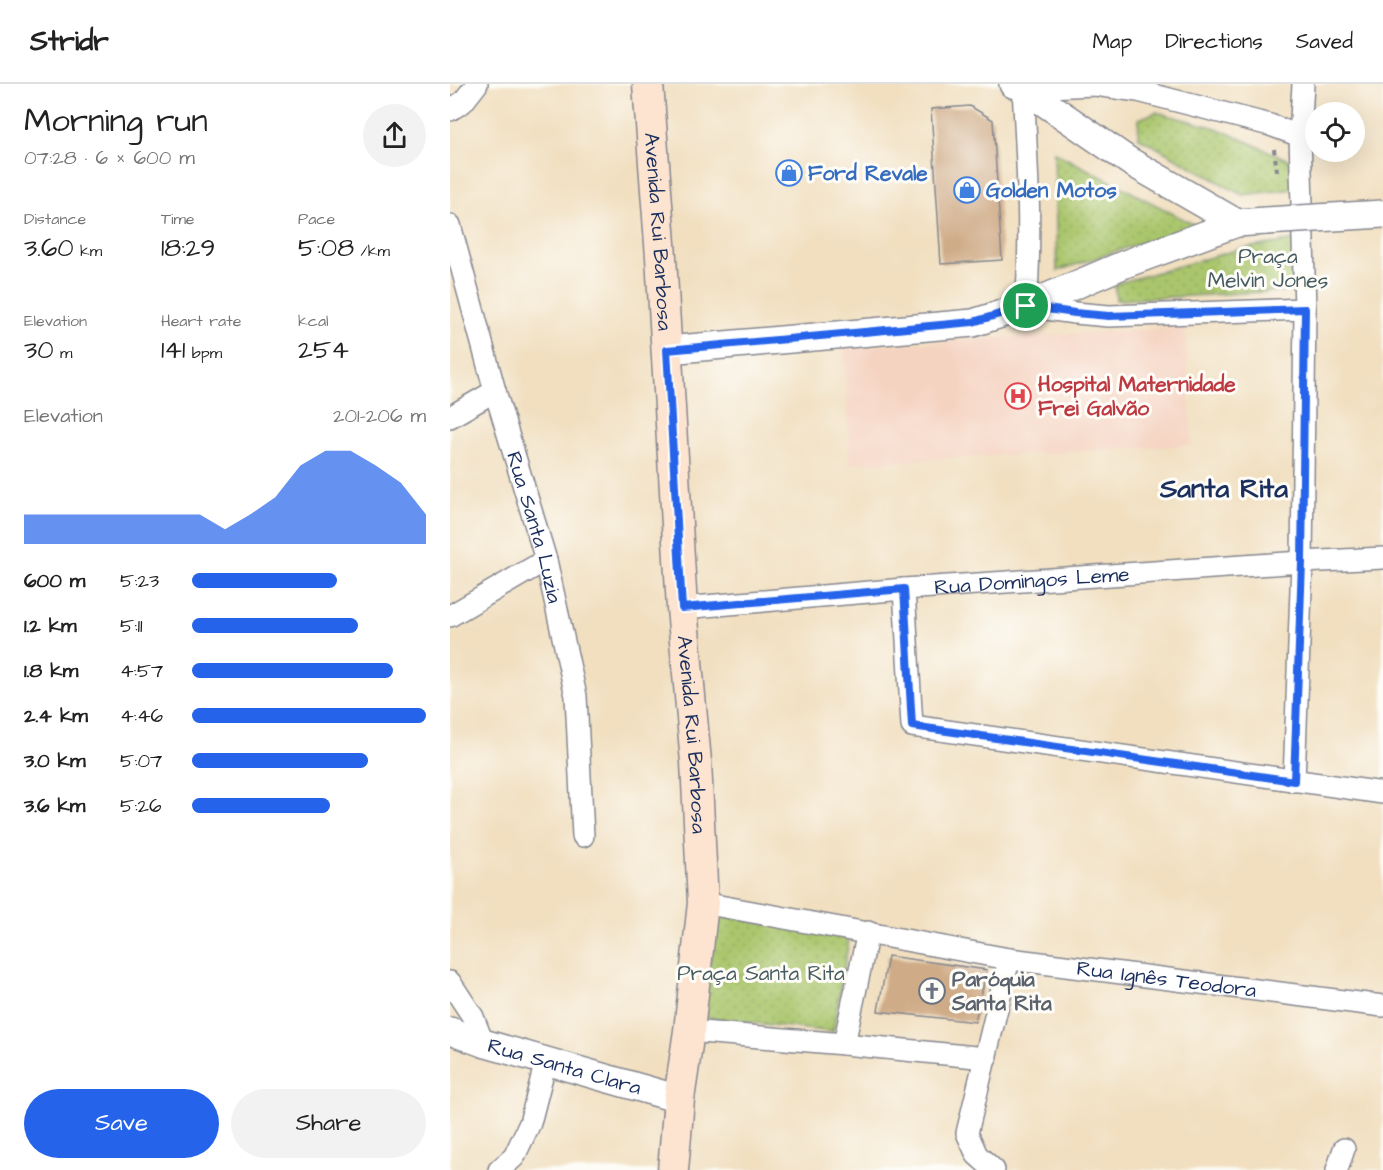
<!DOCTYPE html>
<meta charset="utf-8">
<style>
:root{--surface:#fff;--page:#f2f2f2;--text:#222;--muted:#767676;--line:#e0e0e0;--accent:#2563eb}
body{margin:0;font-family:"Architects Daughter",sans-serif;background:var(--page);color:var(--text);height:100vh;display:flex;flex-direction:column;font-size:22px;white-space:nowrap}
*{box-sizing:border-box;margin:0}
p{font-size:20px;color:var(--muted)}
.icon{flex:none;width:33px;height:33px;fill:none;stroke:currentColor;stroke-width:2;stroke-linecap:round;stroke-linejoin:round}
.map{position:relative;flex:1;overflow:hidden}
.drawer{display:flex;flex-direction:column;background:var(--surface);width:450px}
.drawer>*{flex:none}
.controls{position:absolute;left:855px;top:18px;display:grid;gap:12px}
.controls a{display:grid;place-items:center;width:60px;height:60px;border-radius:50%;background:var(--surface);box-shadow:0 6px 24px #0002;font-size:30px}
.pin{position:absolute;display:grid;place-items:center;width:51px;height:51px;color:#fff;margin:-26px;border:3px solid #fff;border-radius:50%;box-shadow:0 2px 6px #0007}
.round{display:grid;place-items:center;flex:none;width:63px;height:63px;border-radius:32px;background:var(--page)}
.summary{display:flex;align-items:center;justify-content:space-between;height:102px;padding:0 24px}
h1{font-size:33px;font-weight:600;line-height:45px}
.metrics{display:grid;grid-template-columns:repeat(3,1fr);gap:9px;height:102px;padding:6px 24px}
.metrics div{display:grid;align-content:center}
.metrics b{font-size:26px;font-weight:600}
.metrics small{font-size:16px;font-weight:400}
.metrics p{font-size:16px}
.chart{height:168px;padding:12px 24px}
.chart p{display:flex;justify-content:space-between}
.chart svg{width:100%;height:108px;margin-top:6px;fill:var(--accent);opacity:.7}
.cta{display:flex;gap:12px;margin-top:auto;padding:12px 24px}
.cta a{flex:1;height:69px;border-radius:36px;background:var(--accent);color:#fff;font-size:24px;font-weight:600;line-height:69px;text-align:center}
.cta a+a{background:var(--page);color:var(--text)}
ul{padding:0 24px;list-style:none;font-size:20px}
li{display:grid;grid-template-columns:96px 72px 1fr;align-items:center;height:45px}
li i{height:15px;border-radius:8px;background:var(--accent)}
header{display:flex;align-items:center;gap:36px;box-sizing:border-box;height:84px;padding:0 30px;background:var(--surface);border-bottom:2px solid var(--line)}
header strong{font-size:28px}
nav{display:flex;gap:33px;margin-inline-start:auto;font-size:21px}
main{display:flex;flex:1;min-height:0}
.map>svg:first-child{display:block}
.built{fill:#f5d3c1}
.park{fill:url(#park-dots);stroke:#627a65;stroke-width:1.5}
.building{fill:#cfab87}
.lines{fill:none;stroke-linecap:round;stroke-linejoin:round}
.minor-casing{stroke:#86878f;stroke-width:24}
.tertiary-casing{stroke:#86878f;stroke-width:30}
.secondary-casing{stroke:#86878f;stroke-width:33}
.path{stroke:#86878f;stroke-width:4;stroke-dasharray:4.5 4.5;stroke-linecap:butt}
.minor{stroke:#fff;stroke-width:21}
.tertiary{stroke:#fff;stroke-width:27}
.secondary{stroke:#fde4d0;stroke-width:30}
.tertiary-bridge-casing{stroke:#86878f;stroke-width:30;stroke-linecap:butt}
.tertiary-bridge{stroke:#fff;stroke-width:27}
.route-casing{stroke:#fff;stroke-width:12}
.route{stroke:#2563eb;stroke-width:8}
.labels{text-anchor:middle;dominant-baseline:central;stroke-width:6;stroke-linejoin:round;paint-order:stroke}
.shop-label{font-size:21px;font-weight:bold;fill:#366cbe;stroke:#fdfcf7;text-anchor:start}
.street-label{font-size:21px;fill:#1b2f5e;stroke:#fdfcf7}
.park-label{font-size:21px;fill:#465c62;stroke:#fdfcf7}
.health-label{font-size:21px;font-weight:bold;fill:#be3a42;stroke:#fdfcf7;text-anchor:start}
.worship-label{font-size:21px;font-weight:bold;fill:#5b616d;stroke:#fdfcf7;text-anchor:start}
.district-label{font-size:27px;font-weight:bold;fill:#1b2f5e;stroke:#fdfcf7}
</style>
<header>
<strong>Stridr</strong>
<nav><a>Map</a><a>Directions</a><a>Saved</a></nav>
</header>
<main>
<section class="drawer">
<div class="summary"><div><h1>Morning run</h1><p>07:28 · 6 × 600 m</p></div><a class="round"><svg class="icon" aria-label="share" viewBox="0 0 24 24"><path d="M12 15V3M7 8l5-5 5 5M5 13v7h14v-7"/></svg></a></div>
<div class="metrics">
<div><p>Distance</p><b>3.60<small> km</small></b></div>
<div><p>Time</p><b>18:29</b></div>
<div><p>Pace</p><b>5:08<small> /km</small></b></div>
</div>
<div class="metrics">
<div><p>Elevation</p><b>30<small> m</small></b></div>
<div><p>Heart rate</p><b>141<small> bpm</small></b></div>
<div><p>kcal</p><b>254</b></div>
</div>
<div class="chart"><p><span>Elevation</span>201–206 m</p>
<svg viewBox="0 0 160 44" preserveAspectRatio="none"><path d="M0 44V32L10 32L20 32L30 32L40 32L50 32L60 32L70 32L80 38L90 32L100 25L110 12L120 6L130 6L140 12L150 19L160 32V44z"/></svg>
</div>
<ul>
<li><b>600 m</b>5:23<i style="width:62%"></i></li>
<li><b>1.2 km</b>5:11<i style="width:71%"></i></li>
<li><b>1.8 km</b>4:57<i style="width:86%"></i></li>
<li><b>2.4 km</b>4:46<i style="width:100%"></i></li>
<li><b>3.0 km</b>5:07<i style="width:75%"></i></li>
<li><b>3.6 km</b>5:26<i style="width:59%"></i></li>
</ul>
<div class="cta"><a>Save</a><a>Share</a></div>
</section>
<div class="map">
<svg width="933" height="1086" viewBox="0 0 933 1086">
<defs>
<pattern id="park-dots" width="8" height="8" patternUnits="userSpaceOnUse" patternTransform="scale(1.5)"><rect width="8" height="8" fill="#aac66c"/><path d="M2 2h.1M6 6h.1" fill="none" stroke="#92aa60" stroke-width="1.8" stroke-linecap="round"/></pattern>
</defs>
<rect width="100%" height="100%" fill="#fdfcf7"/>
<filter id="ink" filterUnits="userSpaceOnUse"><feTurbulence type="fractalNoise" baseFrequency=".0167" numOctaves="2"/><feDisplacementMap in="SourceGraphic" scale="12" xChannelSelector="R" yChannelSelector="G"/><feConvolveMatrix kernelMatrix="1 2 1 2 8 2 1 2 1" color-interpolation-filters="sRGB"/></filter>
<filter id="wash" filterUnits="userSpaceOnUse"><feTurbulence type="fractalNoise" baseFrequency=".008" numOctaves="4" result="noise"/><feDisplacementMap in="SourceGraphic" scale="24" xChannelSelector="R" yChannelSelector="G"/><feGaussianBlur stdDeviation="1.35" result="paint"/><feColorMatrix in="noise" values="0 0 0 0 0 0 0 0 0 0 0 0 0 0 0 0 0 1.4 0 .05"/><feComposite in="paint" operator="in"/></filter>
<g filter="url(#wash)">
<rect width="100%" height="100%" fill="#f1dfc0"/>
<path class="built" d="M735,243L742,361L400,380L394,263Z"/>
<path class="park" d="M706,28L766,44L841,77L844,105L792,111L688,53L689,35Z
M604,68L745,141L607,187Z
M846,156L847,206L666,216L665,200L790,165Z
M268,831L400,850L383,948L251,933Z"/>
<g id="blocks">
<path class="building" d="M520,22L543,36L552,176L491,180L481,25Z
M438,872L537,886L525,938L428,927Z"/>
</g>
</g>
<g filter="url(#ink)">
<use href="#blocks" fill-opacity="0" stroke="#86878f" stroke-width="1.5"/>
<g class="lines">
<g class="minor-casing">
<g id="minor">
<path d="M0,26L13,18L27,0"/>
<path d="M850,52L820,41L688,7L645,1L573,4C577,76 582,149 576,222L625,229L659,232L855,225"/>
<path id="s1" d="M0,141L45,307L96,476L126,612L133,752"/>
<path d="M0,333L45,307"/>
<path d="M454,505L462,642L933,709"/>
<path id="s2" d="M232,524L454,505L852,478L933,474"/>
<path d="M0,532L96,476"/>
<path d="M844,697L852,478L855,225L850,52L853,0"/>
<path id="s3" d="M253,819L559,875L933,922"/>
<path d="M0,898L23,933L33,959"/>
<path d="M239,947L394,960L536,974"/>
<path d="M394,960L418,848"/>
<path d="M49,1086L64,1073L80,1039L96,977"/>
<path d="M544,1086L527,1071L517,1049L559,875"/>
<path d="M887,1086L894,1065"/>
</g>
</g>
<g class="tertiary-casing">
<g id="tertiary">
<path d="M563,0L573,4L679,77L787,139"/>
<path d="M217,266L523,239L576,222L675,180L787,139L816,137"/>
<path id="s4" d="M0,947L33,959L229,1015"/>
</g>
</g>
<g class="secondary-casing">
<g id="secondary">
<path id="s5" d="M198,0L211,173L232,524L246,678L253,819L239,947L229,1015L223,1086"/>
</g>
</g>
<path class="path" d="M824,65L827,87"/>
<use href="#minor" class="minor"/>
<use href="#tertiary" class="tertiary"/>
<use href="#secondary" class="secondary"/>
<g class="tertiary-bridge-casing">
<path id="tertiary-bridge" d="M816,137L933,130"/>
</g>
<use href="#tertiary-bridge" class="tertiary-bridge"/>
</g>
</g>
<g class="lines" filter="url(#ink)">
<g class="route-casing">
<path id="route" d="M576,222L625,229L659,232L855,225L852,478L844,697L462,642L454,505L232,524L217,266L523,238Z"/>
</g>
<use href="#route" class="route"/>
</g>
<defs>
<g id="shop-ring" transform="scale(1.35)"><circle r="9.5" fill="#fdfcf7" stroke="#3f7fe0" stroke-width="1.5"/><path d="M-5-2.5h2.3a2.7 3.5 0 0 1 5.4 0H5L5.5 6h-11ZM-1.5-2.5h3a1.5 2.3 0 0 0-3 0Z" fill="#3f7fe0"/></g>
<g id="hospital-ring" transform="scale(1.35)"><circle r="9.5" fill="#fdfcf7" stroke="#e0444e" stroke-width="1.5"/><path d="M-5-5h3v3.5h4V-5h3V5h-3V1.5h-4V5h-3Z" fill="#e0444e"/></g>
<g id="church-ring" transform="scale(1.35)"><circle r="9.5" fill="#fdfcf7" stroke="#6b7280" stroke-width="1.5"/><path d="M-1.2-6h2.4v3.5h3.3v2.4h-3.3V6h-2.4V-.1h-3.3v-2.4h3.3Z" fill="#6b7280"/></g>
</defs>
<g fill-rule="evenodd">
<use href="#shop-ring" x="339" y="89"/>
<use href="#shop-ring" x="517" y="106"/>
<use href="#hospital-ring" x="568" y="312"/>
<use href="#church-ring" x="482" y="907"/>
</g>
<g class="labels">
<g class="shop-label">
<text x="358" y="89">Ford Revale</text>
<text x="536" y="106">Golden Motos</text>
</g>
<g class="street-label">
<text stroke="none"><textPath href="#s5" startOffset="148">Avenida Rui Barbosa</textPath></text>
<text stroke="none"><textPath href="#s1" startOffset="314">Rua Santa Luzia</textPath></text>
<text stroke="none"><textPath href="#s2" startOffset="351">Rua Domingos Leme</textPath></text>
<text stroke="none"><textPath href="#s5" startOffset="652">Avenida Rui Barbosa</textPath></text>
<text stroke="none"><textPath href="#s3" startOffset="470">Rua Ignês Teodora</textPath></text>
<text stroke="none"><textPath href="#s4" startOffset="120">Rua Santa Clara</textPath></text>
</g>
<g class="park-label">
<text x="818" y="172">Praça<tspan x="818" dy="24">Melvin Jones</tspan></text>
<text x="311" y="889">Praça Santa Rita</text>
</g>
<g class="health-label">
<text x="588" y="300">Hospital Maternidade<tspan x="588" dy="24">Frei Galvão</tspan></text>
</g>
<g class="worship-label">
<text x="502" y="895">Paróquia<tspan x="502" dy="24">Santa Rita</tspan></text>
</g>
<g class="district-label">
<text x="774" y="405">Santa Rita</text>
</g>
</g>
</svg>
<div class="controls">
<a><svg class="icon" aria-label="locate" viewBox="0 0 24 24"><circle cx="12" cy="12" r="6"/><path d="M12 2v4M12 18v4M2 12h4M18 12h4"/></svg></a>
</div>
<div class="pin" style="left:576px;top:222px;background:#1e9e55"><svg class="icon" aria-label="arrive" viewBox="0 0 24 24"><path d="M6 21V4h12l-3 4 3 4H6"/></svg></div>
</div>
</main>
